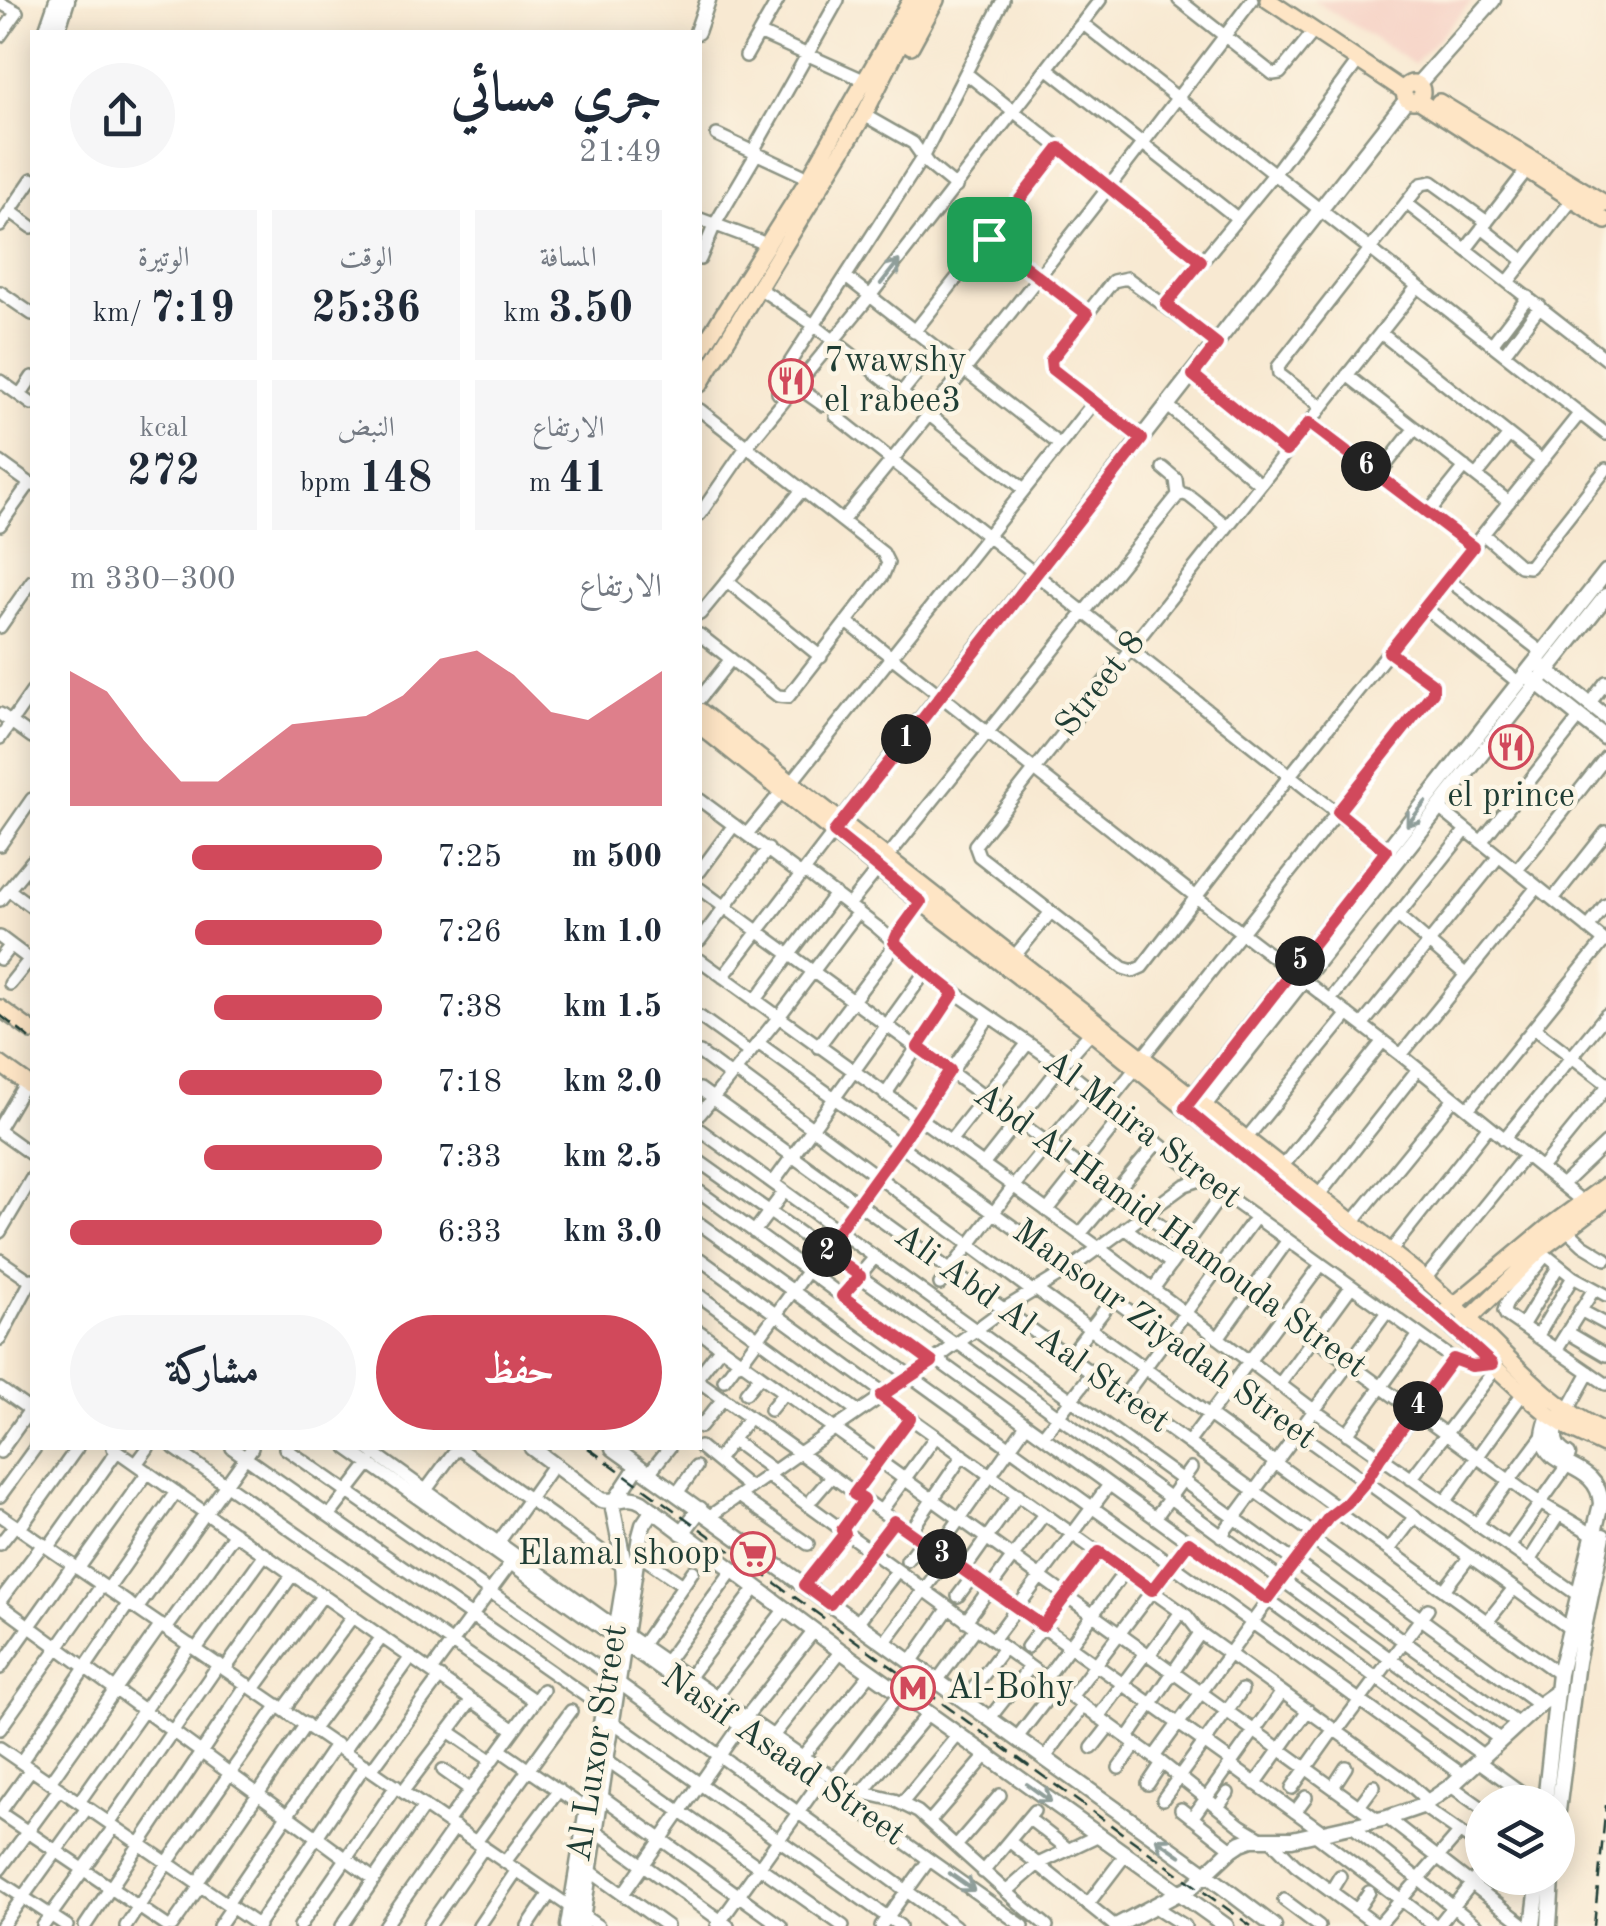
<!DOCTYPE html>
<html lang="ar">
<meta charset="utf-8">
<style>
:root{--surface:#fff;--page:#f6f6f7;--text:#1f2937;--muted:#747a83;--accent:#d1495b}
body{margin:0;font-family:"Old Standard TT",Amiri,serif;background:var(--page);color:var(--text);direction:rtl;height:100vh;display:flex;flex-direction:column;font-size:38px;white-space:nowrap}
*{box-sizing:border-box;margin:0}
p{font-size:32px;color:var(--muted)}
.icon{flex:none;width:55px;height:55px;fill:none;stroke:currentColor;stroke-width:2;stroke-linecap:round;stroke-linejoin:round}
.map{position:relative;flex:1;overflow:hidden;direction:ltr}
.sheet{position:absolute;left:30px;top:30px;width:672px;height:1420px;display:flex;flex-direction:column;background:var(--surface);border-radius:0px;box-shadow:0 5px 25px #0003;direction:rtl}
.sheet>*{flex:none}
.buttons{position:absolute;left:1465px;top:1785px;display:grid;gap:20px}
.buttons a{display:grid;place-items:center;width:110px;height:110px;border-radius:50%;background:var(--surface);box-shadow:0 5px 25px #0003;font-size:50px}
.pin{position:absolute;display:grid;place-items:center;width:85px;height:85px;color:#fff;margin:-42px;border-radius:20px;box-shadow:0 5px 15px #0006}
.km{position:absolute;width:50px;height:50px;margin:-25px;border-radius:50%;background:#222;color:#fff;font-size:28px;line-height:50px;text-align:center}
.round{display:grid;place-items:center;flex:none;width:105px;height:105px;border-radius:52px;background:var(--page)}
.overview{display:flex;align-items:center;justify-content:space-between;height:170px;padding:0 40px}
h1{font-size:55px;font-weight:600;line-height:75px}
.figures{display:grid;grid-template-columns:repeat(3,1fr);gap:15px;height:170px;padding:10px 40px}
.figures div{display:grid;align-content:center;border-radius:0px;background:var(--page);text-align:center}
.figures b{font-size:42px;font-weight:600}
.figures small{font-size:28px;font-weight:400}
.figures p{font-size:28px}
.chart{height:280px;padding:20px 40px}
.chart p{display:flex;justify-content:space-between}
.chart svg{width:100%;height:180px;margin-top:10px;fill:var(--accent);opacity:.7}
.primary-button{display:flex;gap:20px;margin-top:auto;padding:20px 40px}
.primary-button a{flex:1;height:115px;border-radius:60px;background:var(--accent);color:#fff;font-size:40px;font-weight:600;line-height:115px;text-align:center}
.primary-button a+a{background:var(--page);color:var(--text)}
ul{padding:0 40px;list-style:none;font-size:32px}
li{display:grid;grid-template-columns:160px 120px 1fr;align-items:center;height:75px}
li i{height:25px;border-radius:12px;background:var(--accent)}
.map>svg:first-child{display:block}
.built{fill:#f6d1c5}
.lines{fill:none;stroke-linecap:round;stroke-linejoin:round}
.minor-casing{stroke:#8c9383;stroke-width:16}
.tertiary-casing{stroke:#8c9383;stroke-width:19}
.secondary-casing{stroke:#8c9383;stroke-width:20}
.minor{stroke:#fff;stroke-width:11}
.tertiary{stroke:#fff;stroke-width:14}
.secondary{stroke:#fee5c5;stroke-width:15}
.rail{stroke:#1f3d34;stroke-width:2.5;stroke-dasharray:15 8;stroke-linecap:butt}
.oneway{stroke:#8f9e9a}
.route-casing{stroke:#fff;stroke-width:20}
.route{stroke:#d1495b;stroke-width:12}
.labels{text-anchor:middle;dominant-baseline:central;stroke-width:9;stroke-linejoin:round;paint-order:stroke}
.poi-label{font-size:35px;fill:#1f3d34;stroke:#fcf5e5;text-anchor:start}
.street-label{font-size:35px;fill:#1f3d34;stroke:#fcf5e5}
</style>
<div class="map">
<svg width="1606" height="1926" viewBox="0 0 1606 1926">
<rect width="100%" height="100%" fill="#fcf5e5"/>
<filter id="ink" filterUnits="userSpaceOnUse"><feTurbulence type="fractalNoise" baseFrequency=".01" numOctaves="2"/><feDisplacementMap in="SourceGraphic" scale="20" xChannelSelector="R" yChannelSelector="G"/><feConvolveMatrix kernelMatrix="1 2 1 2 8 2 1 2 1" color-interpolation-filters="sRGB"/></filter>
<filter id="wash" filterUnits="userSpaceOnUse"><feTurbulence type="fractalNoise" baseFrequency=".0048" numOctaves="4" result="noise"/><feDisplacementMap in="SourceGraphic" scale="40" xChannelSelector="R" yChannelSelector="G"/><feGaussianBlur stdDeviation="2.25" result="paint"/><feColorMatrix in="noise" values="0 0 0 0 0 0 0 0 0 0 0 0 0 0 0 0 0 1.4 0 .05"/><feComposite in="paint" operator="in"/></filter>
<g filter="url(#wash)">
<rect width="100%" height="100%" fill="#f8e9d2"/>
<path class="built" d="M1313,0H1473L1414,64Z"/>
</g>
<g filter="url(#ink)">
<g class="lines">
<g class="minor-casing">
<path id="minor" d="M1179,0L1273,74L1280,73L1314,31
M0,3L17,12L0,36
M1082,23L1606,434
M759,33L866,81
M746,56L778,0
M1047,68L1237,218
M967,74L1201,261
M864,115L913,143L928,164L956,187
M717,135L809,178
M753,151L838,0
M1406,203L1606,359
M10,211L32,227
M700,219L767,244
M0,226L32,179
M1482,228L1524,261
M989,239L1087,313
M1466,249L1526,171
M700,259L715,224L757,153
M846,277L1060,445
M1508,282L1572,200
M1417,287L975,845L979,856L1123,968L1133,971L1142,967L1291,774L1580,413
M759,288L814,325L1024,489
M0,292L32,314
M1166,305L1275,173L1359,60
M914,332L1060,148
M1382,334L1542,461
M1492,344L1528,297
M1504,354L1540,306
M1193,375L1286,451
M1347,375L1509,502
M0,381L32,404
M796,386L823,405
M902,392L937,349
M20,395L32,377
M785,399L778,393V381L922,158L1003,0
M1168,406L1260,484
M1322,407L1279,374L1278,367L1421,184L1432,182L1487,222
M700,410L883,553L888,563L883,575L788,697L778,696L700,635
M836,416L1389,854
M1309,423L1473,547
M1141,439L1052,369L1051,359L1113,281L1127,278L1217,344
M0,462L32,485
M1163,468L1176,479L1178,495
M1378,475L1415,428
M1476,476L1509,435
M1428,513L1465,467
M700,514L747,446L870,296L1100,0
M842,521C983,350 1119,176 1252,0
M0,525L30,483
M1483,534L1520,566L1529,567L1606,469
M1447,579L1543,653
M727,581L821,657
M1424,607L1519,683
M700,614L802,490
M847,622L1242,933L1401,1055L1583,1202
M0,627L32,581
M700,698L731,659
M1589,704L1606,682
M0,714L32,737
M0,738L32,692
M791,783L1094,402
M700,800L801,875
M1439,808L1606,942
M747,834L782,791
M1481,842L1580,717
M0,845L32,799
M1517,870L1606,757
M700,871L734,825
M804,871L877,927L940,982L1061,1066L1203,1179L1453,1359L1472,1366L1492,1364
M700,889L1540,1503L1594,1535
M9,890L32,907
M1553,899L1606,832
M0,900L32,861
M849,905L1178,495L1184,494L1189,496L1227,526
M1397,915L1466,975
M1588,928L1606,905
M0,937L32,961
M700,940L768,849
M1013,958L1051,912
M0,959L11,945
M700,960L1099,1248L1315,1411L1578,1595
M723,977L834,832
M10,984L30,959
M1330,1000L1466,830
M755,1001L835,894
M700,1017L750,1053
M1362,1025L1499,856
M1534,1028L1606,1083
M758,1043L1569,1628
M818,1047L892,949L897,935L921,902
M700,1053L731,1076
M1401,1055L1537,887
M1142,1058L1433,692V684L1389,652
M735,1071L1032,1291
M700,1089L1315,1535
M885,1095L954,993
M1107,1104L1136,1068
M1468,1109L1604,941
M700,1114L778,1018L858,912
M0,1126L26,1082
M700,1130L1518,1724
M0,1132L32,1155
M1246,1139L1348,1014
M1504,1139L1606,1015
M950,1141L1028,1043
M700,1162L956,1345
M983,1165L1061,1066L1091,1032
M1282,1167L1383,1041
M1541,1168L1606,1088
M773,1183L926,971
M1562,1185L1606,1143
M700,1192L932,1362
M1318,1196L1418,1069
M1047,1211L1122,1116
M1352,1223L1454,1098
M700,1224L1463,1775
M1125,1228L1171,1263
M1566,1229L1583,1245L1606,1259
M0,1232L32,1178
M754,1232L784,1192
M1080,1234L1157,1143
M1389,1253L1489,1126
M1543,1253L1573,1277L1606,1295
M1545,1256L1507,1302L1504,1311L1506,1315L1606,1384
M700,1259L885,1394
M0,1260L32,1282
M1425,1279L1525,1156
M940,1284L1013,1187L1091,1092
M1035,1289L1339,1509
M1153,1289L1223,1193
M700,1296L859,1412
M842,1296L875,1257
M1580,1310L1606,1324
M1522,1326L1558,1267
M700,1332L1378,1820
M1567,1332L1606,1355
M1537,1337L1573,1277
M1218,1338L1288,1240
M0,1339L32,1279
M958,1343L1501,1740
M1556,1350L1594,1289
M1069,1356L1113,1299
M936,1359L1484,1756
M741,1362L900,1145L989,1017
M700,1374L721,1347
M724,1380L739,1360
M700,1382L1232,1762
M1279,1385L1351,1287
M0,1389L30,1410
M746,1393L760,1376
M1124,1396L1256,1217
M881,1397L1187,1616L1200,1633L1407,1782L1429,1802
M770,1410L784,1393
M1567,1412L1589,1372
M700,1427L723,1399
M1347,1434L1419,1335
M1043,1436L1092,1373
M732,1440L774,1471
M1188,1443L1321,1265
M700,1447L750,1488
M113,1448L514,1730
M174,1448L535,1701
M232,1448L603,1708
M285,1448L609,1675
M347,1448L1023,1926
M367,1448L617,1628L851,1790L894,1800L918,1812L1019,1903L1047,1926
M458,1448L624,1567
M0,1452L32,1407
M717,1460L749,1418
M136,1464L148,1448
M649,1473L669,1448
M768,1476L1162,1763L1241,1826L1263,1839
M1411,1479L1496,1368
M426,1490L457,1448
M677,1493L696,1467
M855,1493L911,1418
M0,1496L35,1448
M739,1496L808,1544
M813,1498L831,1477
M1445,1502L1523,1393
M881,1511L936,1436
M1335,1511L1559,1674
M0,1515L598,1926
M329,1516L370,1463
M710,1516L798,1454L936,1359L1004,1309L1071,1268L1185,1185L1203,1179
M1155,1518L1191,1468
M1477,1524L1544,1434
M20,1528L77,1448
M842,1530L864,1500
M910,1532L963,1455
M1221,1536L1387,1312
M1312,1539L1539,1705
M498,1543L554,1464
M0,1544L15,1525
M1509,1547L1568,1464
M48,1548L117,1451
M1389,1550L1415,1516
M937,1551L1026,1425
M638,1554L683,1585
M907,1560L922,1540
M1529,1561L1559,1514
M78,1569L148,1472
M964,1570L1018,1494
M804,1585L845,1533
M108,1589L176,1492
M1444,1590L1470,1556
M958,1596L973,1576
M0,1601L43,1544
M830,1604L894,1521
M0,1605L374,1879
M137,1609L252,1448
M966,1621L1044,1514
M1487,1622L1514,1588
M857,1623L897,1571
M166,1629L235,1533
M993,1640L1109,1485
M884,1643L948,1558
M642,1645L693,1571
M1027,1647L1099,1552
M196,1649L265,1554
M1149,1655L1181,1612
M666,1662L732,1571
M911,1662L949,1608
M0,1668L73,1565
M225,1669L293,1574
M431,1671L511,1563
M688,1678L756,1588
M1046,1678L1125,1571
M937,1681L976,1628
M619,1683L955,1926
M254,1689L323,1595
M716,1697L785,1609
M1071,1697L1189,1542
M964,1701L1004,1648
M284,1709L353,1616
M746,1717L814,1631
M1098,1717L1146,1653
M989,1719L1030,1667
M613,1722L900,1926
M0,1729L102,1585
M313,1729L382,1637
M448,1731L492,1761
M1337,1731L1428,1609
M773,1736L841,1651
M1128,1738L1200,1633
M1016,1739L1057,1686
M0,1748L259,1926
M1092,1748L1110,1725
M344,1750L411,1657
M500,1750L587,1810
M802,1757L871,1673
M1154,1757L1329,1517L1347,1503L1366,1481L1453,1359
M1044,1759L1083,1706
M607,1760L843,1926
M1478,1761L1535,1802
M21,1762L129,1603
M1230,1765L1323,1832
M1119,1768L1136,1744
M372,1769L440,1677
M443,1770L471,1790
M834,1778L900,1693
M50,1782L161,1625
M1148,1784L1162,1763
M1255,1784L1308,1710
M1451,1786L1482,1808
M1333,1787L1346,1767
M1292,1788L1334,1729
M403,1791L472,1700
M861,1794L928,1714
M601,1796L781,1926
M1163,1799L1242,1690
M79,1802L190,1645
M902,1803L958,1735
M1359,1806L1374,1786
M1422,1806L1482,1848
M1218,1807L1228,1793
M1181,1809L1232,1849
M0,1812L31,1769
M1295,1812L1306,1797
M0,1813L167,1926
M1028,1818L1068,1849
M1192,1818L1282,1692
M1387,1818L1526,1926
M930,1821L987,1755
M447,1822L543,1690
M109,1823L219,1664
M1352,1826L1477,1926
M596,1831L728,1926
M1314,1834L1436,1926
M1270,1839L1295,1865L1378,1926
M1009,1841L1115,1926
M476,1842L571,1711
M956,1846L1000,1795
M505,1862L559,1790
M0,1869L59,1789
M590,1871L667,1926
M983,1872L1034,1811
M0,1882L67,1926
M197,1883L306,1724
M1331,1891L1340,1876
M1006,1892L1038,1864L1099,1835
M623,1894L741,1725
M1284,1900L1319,1926
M227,1904L336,1744
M1088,1904L1126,1854
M1155,1907L1185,1926
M1357,1910L1369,1892
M2,1926L87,1808
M43,1926L114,1827
M85,1926L247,1684
M126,1926L167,1863L278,1705
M172,1926L200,1886
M219,1926L232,1907
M257,1926L365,1765
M300,1926L396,1786
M342,1926L424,1806
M385,1926L455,1827
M429,1926L484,1847
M479,1926L517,1870
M528,1926L550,1893
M717,1926L820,1782
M881,1926L929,1860
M1378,1926L1460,1832
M1438,1926L1482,1870"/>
</g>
<g class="tertiary-casing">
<path id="tertiary" d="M46,32L57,0
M57,32L67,0
M697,32L708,0
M1418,84L1493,0
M1540,665L1606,717
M1531,678L1606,738
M837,827L1407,99
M1186,1106L1606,572
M1198,1113L1606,596
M1557,1420C1554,1436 1552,1447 1568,1455
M532,1448L601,1500C617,1504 627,1493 642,1502L841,1651L1226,1926
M613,1448L1207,1875L1274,1926
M682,1533L700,1509
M1545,1802L1559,1674L1601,1504C1599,1461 1546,1470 1544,1439C1543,1431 1547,1422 1549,1415
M1558,1811L1577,1662L1603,1536
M568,1926L624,1583L623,1559L613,1509L615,1501L638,1466
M581,1926L640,1536L643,1525L653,1510
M1116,1926L1194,1885L1232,1849L1241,1843L1252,1839H1292L1387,1818L1422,1806L1451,1786L1539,1705L1556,1693
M1533,1926L1539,1878
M1549,1926L1552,1878"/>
</g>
<g class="secondary-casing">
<path id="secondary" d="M1268,0L1404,91
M911,46L936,0
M1404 92a9 9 0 1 1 18 0a9 9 0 1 1-18 0Z
M1418,100L1606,221
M1439,102L1606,204
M700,351L809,178L911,0
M700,384L864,115L922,0
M700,711L1425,1279C1440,1293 1457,1307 1472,1322C1514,1363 1551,1407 1606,1432
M700,726L921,902L1091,1032L1378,1264L1441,1317L1523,1393L1549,1415L1572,1430L1606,1446
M0,1008L32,1031
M0,1064L32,1087
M1447,1311L1547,1228L1606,1185
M1463,1325L1540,1250L1606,1200"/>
</g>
<use href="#minor" class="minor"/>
<use href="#tertiary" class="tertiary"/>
<use href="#secondary" class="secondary"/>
<path class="rail" d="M0,1015L32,1040
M588,1448L1251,1926
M1594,1926L1606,1805"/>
</g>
<defs><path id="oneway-shaft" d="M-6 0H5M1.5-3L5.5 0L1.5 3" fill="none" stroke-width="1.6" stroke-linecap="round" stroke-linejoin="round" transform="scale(2.5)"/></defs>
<g class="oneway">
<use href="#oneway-shaft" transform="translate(890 272) rotate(-52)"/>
<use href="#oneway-shaft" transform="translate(1416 814) rotate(128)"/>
<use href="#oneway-shaft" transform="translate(1039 1793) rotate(36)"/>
<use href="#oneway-shaft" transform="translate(1168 1847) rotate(-145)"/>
<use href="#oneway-shaft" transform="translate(962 1882) rotate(35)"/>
</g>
</g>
<g class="lines" filter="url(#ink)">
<g class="route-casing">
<path id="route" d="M1060,148L1201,261L1166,304L1217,344L1193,375L1286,451L1309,423L1473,547L1389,652L1433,684V692L1338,812L1386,851L1185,1108C1287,1195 1394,1273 1492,1364L1472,1366L1453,1359L1380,1458L1366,1481L1347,1503L1329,1517L1267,1599L1189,1542L1152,1590L1099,1552L1043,1626L894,1521L830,1604L804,1585L845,1533L842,1530L864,1500L854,1494L910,1418L881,1396L932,1362L842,1296L860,1276L824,1250L900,1145L950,1070L918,1047L954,993L926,971L894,942L897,935L921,902L834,832L1142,439L1052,369L1051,360L1087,314L989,239Z"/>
</g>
<use href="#route" class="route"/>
</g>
<defs>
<g id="restaurant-ring" transform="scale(2.25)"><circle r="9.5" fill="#fcf5e5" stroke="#d1495b" stroke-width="1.5"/><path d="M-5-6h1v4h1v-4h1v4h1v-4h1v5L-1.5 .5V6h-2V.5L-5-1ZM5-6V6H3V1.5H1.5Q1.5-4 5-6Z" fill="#d1495b"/></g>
<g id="supermarket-ring" transform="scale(2.25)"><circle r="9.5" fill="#fcf5e5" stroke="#d1495b" stroke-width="1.5"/><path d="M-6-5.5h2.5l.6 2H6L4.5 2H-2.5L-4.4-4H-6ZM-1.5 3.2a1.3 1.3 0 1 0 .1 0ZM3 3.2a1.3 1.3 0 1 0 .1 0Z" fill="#d1495b"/></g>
<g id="metro-ring" transform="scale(2.25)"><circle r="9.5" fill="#fcf5e5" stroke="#d1495b" stroke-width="1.5"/><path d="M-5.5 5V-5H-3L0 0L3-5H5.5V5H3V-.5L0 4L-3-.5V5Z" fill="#d1495b"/></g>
</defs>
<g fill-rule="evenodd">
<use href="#restaurant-ring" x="791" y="381"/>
<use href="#restaurant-ring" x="1511" y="747"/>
<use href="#supermarket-ring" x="753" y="1554"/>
<use href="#metro-ring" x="913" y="1688"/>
</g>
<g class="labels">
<g class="poi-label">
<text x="824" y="361">7wawshy<tspan x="824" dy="40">el rabee3</tspan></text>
<text x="1511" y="796" text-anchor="middle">el prince</text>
<text x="720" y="1554" text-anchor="end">Elamal shoop</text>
<text x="946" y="1688">Al-Bohy</text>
</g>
<g class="street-label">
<text transform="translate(1101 684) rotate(-52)">Street 8</text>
<text transform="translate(1142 1130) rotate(37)">Al Mnira Street</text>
<text transform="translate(1170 1231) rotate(36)">Abd Al Hamid Hamouda Street</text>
<text transform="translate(1032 1329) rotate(36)">Ali Abd Al Aal Street</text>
<text transform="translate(1164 1335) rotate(36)">Mansour Ziyadah Street</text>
<text transform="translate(598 1743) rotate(-81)">Al Luxor Street</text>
<text transform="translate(783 1756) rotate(35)">Nasif Asaad Street</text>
</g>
</g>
</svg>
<div class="buttons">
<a><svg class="icon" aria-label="layers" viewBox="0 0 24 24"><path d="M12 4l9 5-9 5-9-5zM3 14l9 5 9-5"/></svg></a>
</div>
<div class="pin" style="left:989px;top:239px;background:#1e9e55"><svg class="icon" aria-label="arrive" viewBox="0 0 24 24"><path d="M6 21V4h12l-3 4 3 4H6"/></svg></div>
<b class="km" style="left:906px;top:739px">1</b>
<b class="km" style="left:827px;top:1252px">2</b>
<b class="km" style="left:942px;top:1554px">3</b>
<b class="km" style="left:1418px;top:1406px">4</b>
<b class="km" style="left:1300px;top:961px">5</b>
<b class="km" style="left:1366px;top:466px">6</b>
<section class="sheet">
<div class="overview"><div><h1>جري مسائي</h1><p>21:49</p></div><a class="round"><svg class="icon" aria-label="share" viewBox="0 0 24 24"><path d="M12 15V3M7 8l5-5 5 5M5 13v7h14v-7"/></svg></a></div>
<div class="figures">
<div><p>المسافة</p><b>3.50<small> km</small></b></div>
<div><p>الوقت</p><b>25:36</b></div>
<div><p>الوتيرة</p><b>7:19<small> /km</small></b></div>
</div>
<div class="figures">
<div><p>الارتفاع</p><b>41<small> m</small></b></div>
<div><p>النبض</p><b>148<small> bpm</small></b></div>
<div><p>kcal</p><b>272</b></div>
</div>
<div class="chart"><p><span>الارتفاع</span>300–330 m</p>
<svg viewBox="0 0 160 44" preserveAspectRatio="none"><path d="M0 44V11L10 16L20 28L30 38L40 38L50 31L60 24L70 23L80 22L90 17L100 8L110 6L120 12L130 21L140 23L150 17L160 11V44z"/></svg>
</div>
<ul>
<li><b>500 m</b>7:25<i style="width:61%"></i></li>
<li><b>1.0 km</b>7:26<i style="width:60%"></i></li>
<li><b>1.5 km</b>7:38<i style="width:54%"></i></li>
<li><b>2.0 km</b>7:18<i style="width:65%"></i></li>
<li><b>2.5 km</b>7:33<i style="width:57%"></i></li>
<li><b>3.0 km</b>6:33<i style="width:100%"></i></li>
</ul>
<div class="primary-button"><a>حفظ</a><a>مشاركة</a></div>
</section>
</div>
